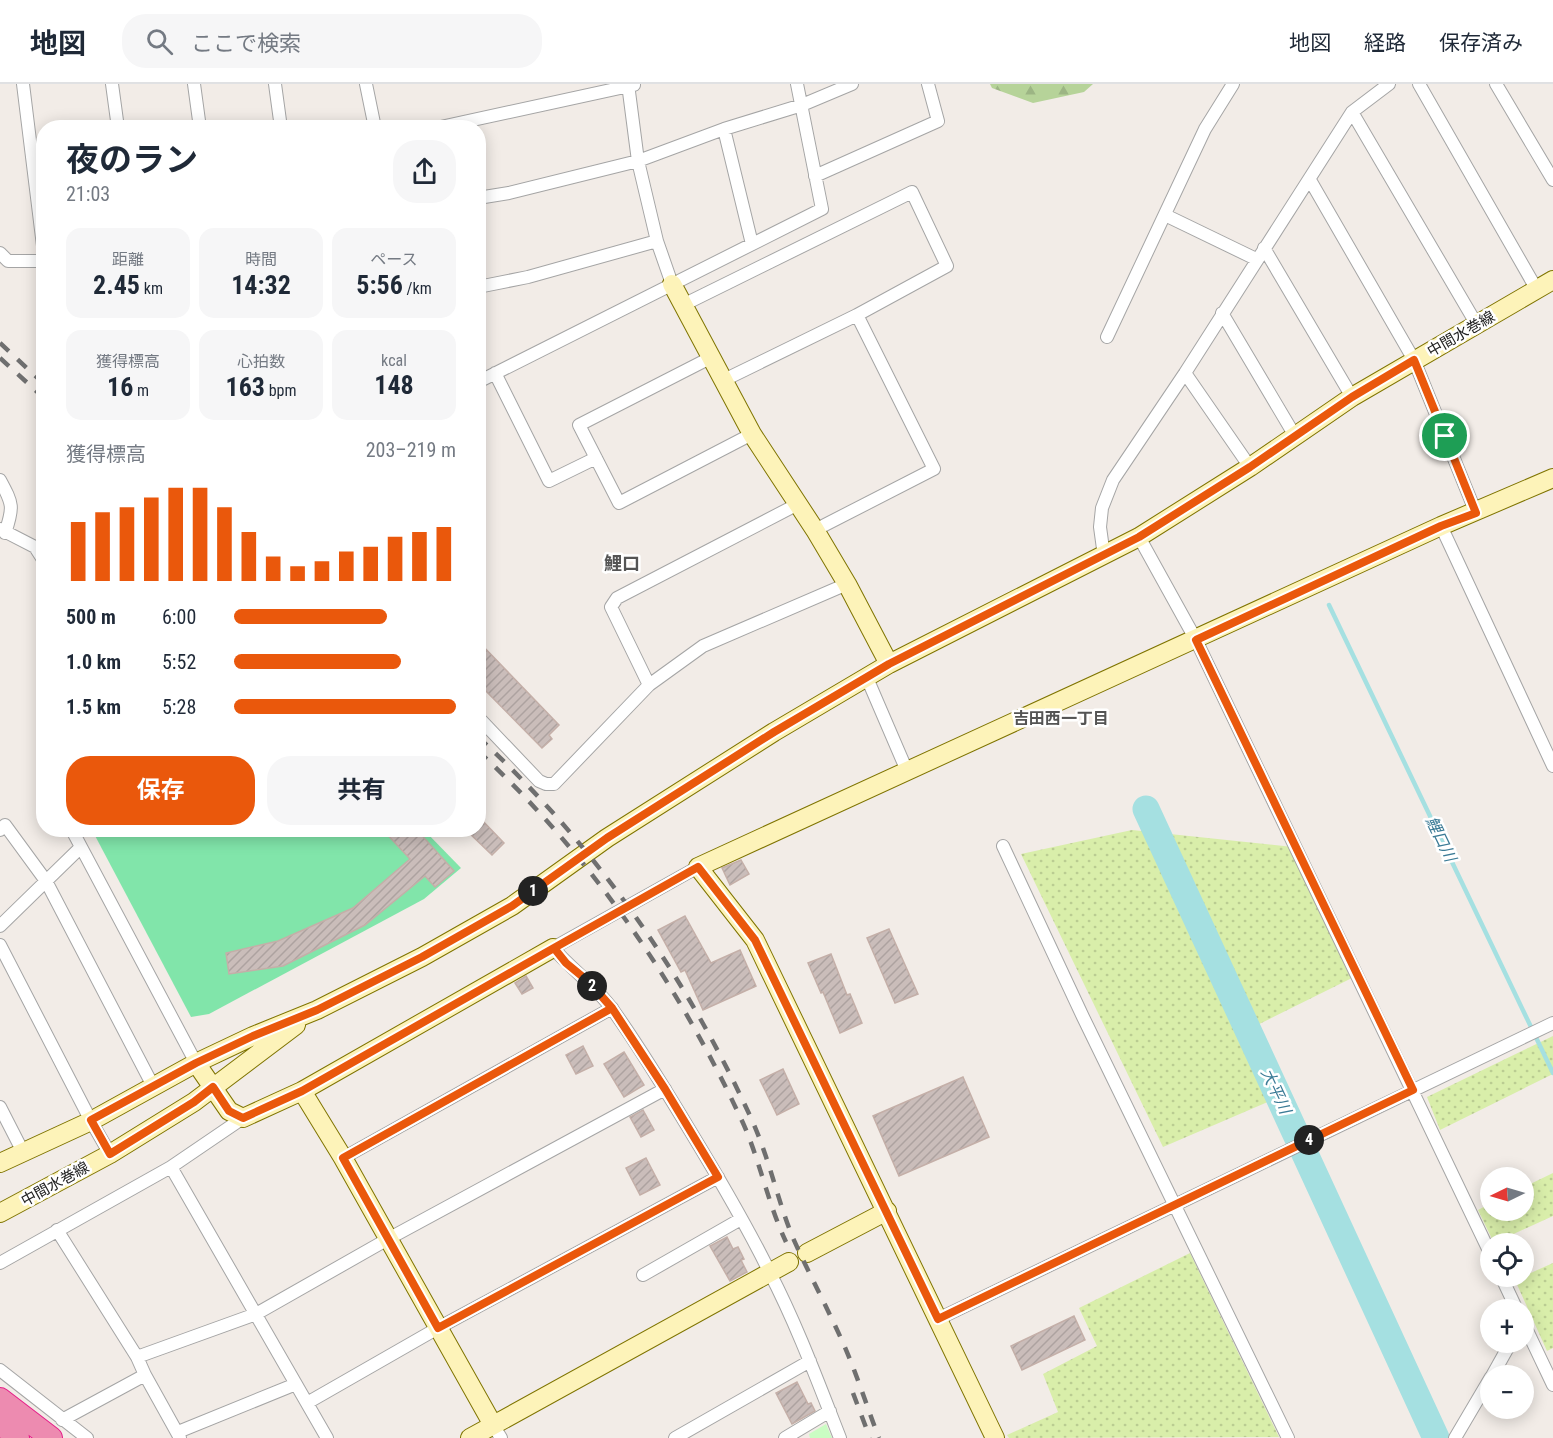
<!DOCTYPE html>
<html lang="ja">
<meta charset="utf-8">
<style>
:root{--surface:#fff;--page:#f6f6f7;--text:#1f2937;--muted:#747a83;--line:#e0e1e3;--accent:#ea580c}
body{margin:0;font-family:"Roboto Condensed","Noto Sans JP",sans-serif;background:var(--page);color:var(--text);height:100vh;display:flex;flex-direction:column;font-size:22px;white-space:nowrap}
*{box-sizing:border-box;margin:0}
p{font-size:20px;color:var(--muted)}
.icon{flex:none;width:33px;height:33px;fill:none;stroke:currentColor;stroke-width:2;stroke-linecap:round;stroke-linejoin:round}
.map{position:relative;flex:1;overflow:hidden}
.sheet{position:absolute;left:36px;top:36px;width:450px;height:717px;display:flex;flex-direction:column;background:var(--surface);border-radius:24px;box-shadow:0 3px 15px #0003}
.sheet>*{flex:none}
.needle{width:39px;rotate:265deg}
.tools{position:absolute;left:1480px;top:1083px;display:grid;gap:12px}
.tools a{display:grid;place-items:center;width:54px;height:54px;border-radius:50%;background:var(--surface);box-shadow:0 3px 15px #0003;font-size:30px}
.pin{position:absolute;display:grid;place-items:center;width:51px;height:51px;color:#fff;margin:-26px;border:3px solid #fff;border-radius:50%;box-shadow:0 2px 6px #0007}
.km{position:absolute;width:30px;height:30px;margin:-15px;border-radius:50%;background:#222;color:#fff;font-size:16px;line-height:30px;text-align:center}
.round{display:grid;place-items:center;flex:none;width:63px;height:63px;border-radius:24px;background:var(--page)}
.summary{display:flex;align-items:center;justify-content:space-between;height:102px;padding:0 30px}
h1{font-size:33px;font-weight:700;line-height:45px}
.figures{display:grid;grid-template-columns:repeat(3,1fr);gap:9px;height:102px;padding:6px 30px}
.figures div{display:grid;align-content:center;border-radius:15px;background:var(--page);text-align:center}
.figures b{font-size:26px;font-weight:700}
.figures small{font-size:16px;font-weight:400}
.figures p{font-size:16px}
.chart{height:168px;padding:12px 30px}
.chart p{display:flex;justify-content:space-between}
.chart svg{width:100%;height:108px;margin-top:6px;stroke:var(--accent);stroke-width:6}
.button{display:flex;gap:12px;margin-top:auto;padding:12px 30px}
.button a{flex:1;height:69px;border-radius:24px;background:var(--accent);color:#fff;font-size:24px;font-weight:700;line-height:69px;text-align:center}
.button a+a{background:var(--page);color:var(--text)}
ul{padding:0 30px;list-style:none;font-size:20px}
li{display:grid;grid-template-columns:96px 72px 1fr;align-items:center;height:45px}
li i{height:15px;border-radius:8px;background:var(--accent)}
header{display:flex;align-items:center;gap:36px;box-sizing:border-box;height:84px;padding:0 30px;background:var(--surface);border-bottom:2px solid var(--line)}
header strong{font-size:28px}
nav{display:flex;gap:33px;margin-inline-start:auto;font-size:21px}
.search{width:420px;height:54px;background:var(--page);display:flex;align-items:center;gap:15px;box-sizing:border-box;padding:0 21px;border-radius:24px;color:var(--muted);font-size:22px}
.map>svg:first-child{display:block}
.grass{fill:url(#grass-dots)}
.forest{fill:url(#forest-firs)}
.park{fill:#cafdc3}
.pitch{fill:#81e5aa}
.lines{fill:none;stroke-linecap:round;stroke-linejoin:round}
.stream{stroke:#a5e0e1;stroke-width:4.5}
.river{stroke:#a5e0e1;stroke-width:27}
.building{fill:url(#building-hatch);stroke:#c4afa8;stroke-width:1.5}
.street-casing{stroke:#a5a5a5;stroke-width:14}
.secondary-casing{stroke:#7f7400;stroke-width:20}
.highway-casing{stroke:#e61e8a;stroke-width:24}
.street{stroke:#fff;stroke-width:12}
.secondary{stroke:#fdf3b9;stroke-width:18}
.highway{stroke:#ed8bb0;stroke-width:22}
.rail{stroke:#6f6f6f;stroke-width:4.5;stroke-dasharray:12 12;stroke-linecap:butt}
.route-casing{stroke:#fff;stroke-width:12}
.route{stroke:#ea580c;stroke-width:8}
.labels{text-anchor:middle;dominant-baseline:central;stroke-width:5;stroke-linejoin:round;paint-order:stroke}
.street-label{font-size:15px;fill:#212121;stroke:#fff}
.neighbourhood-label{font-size:16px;font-weight:bold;fill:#545454;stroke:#fff}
.water-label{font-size:16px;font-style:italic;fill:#3b7b96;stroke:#fff}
.quarter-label{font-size:18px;font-weight:bold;fill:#545454;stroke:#fff}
</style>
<header>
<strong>地図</strong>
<div class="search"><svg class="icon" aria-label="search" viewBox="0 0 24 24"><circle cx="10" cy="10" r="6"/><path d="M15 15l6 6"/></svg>ここで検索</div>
<nav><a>地図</a><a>経路</a><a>保存済み</a></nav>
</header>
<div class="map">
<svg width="1553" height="1354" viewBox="0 0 1553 1354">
<defs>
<pattern id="grass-dots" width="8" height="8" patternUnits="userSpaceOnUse" patternTransform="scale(1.5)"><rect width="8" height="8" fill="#d9eeaa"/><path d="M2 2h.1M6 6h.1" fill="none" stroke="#bacc92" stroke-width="1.8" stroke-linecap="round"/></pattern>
<pattern id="forest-firs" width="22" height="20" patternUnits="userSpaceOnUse" patternTransform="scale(1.5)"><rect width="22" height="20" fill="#b6d399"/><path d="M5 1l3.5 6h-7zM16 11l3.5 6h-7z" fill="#9cb584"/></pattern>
<pattern id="building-hatch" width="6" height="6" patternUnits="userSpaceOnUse" patternTransform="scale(1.5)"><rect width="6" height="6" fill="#cabdba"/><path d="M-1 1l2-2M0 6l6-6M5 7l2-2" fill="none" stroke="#ada2a0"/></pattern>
</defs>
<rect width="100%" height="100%" fill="#f2ece7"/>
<path class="grass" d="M1132,746L1293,763L1354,893L1239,950L1270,1017L1163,1063L1021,770Z
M1553,952V990L1440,1046L1427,1013Z
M1553,1089V1132L1494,1159L1478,1126L1491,1119V1126H1524V1103Z
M1190,1169L1279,1353L1009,1354L1007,1351L1058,1328L1043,1290L1097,1262L1079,1224Z
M1553,1179V1264L1547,1267L1515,1196Z"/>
<path class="forest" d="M990,0H1093L1084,8L1033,19L992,4Z"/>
<path class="park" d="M826,1340L832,1354H810L809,1350Z"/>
<path class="pitch" d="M92,746H424L461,784L424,815L209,930L191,933Z"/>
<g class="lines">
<path class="stream" d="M1329,521L1553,989"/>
<path class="river" d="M1146,725L1436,1354"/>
</g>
<path class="building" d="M478,557L559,641L549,651L552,655L542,664L478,599Z
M478,732L504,759L492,771L466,746H478Z
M383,746H417L454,787L435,803L425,792L365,841L283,882L229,890L226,869L278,857L353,824L410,775Z
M741,776L749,790L730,801L722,784Z
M685,832L711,879L740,866L756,902L703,926L685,886L681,888L658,846Z
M889,845L918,910L895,919L867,854Z
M831,870L847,911L850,910L862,939L840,949L823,908L821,909L808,879Z
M526,892L533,904L522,910L515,899Z
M583,962L593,982L576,990L566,971Z
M624,968L644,1001L624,1013L604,980Z
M783,985L799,1020L777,1031L760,996Z
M963,993L989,1053L899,1092L873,1032Z
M643,1026L654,1046L641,1053L630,1033Z
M646,1074L660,1101L640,1111L626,1084Z
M727,1153L733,1165L738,1163L744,1175L741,1176L747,1188L730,1197L710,1162Z
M1074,1232L1085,1256L1022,1286L1011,1262Z
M797,1298L808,1320L811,1319L815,1327L792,1340L776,1309Z"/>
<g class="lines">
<g class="street-casing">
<path id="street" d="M23,0L44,170
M112,0L118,44
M194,0L200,44
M275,0L281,44
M366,0L375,44
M628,0L638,77L657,157L672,200
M1419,0L1537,206
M1496,0L1553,96
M1352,28L1477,241
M436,44L634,1
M724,45L752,160
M815,92L938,37L928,0
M1310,96L1414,276L1476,429
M478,114L509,109L638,77L724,45L802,21L852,0
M1165,131L1256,175
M1264,164L1352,313
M0,169L8,177H44
M478,203L528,193L657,157
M683,221L912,108L947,182L857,231L934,385L815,446
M1222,229L1295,352
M1107,253L1205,45L1233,0
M710,274L579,341L619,419L752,350
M495,289L549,397L596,374
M1185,289L1250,383
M722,297L857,231
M478,298L822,125L797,0
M0,396C13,420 14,423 5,449
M1441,442L1553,682
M0,445L35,463L44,477
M1139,453L1196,556L1491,1171
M1104,472L1100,443L1102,424L1113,396L1185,289L1352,28L1389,0
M867,594L907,687
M649,601L611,523L617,514L798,420
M478,633L539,697L546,700H554L649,601L703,562L847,500
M0,746L5,741L46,797L153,1002
M72,746L196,979
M1003,762L1083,933L1288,1354
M698,783L553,864C572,886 596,902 613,926C640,964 665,1005 689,1045C717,1091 745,1138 769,1187C797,1241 818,1298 840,1354
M0,842L81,763
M0,861L91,1037L110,1070
M0,1023L23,1068
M343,1074L612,924
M171,1083L327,1354
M57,1146L137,1273L145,1291L180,1354
M0,1179L171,1083L243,1034
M643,1191L741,1135
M1501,1192L1517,1226
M938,1235L1553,939
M1524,1240L1553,1301
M137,1273L256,1230L388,1155L665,1005
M0,1286L87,1354
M1492,1292L1511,1258
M307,1319L438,1244L718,1093
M62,1336L145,1291
M493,1341L501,1354
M178,1348L296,1300
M675,1354L810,1277
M785,1354L830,1327
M1455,1354L1491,1293"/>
</g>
<g class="secondary-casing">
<path id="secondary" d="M672,200L752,350L815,446L847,500L889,580
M196,979L229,1027L243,1034L302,1007L553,864
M302,1007L343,1074L493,1341
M0,1079L91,1037L196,979L253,952L317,926L422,873L512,822L607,754L774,648L889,580L1139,453L1250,383L1352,313L1553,196
M0,1129L110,1070L194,1018L296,941
M807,1169L887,1127
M470,1354L789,1178
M995,1354L755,856L698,783L1441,442L1553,394"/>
</g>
<g class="highway-casing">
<path id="highway" d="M0,1315L51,1354
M0,1339L18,1354"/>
</g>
<use href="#street" class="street"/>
<use href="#secondary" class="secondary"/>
<use href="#highway" class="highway"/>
<path class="rail" d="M0,259L44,300
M0,274L44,314
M478,653C594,759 686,892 751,1034C769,1073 777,1115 793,1154C809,1190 828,1225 844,1261C857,1291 867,1323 879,1354
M478,667C590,770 679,901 743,1039C760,1077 768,1120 786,1158
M853,1309L870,1354"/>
</g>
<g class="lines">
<g class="route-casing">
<path id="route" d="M1445,352L1414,276L1352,313L1250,383L1139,453L889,580L774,648L607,754L512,822L422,873L317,926L253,952L196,979L91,1036L110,1070L194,1018L213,1003L229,1027L243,1034L302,1007L554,864L566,879L589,898L612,924L665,1005L718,1093L438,1244L343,1074L612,924L589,898L566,879L554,864L698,783L755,856L938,1235L1413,1006L1196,556L1441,442L1476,429L1445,352"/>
</g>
<use href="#route" class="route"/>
</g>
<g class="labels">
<g class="street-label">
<text transform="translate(1461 250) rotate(-30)">中間水巻線</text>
<text transform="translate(55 1100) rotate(-29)">中間水巻線</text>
</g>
<g class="neighbourhood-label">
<text x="1061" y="634">吉田西一丁目</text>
</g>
<g class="water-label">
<text transform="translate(1441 755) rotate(64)">鯉口川</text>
<text transform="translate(1276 1007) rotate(65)">大平川</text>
</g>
<g class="quarter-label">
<text x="622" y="479">鯉口</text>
</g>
</g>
</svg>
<div class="tools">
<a><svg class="needle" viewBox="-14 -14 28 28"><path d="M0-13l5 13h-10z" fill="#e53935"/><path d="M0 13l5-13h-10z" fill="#747a83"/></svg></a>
<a><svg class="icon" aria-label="locate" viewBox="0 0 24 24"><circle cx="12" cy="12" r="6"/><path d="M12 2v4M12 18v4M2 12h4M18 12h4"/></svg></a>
<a>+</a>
<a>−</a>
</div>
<div class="pin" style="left:1445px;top:352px;background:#1e9e55"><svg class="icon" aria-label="arrive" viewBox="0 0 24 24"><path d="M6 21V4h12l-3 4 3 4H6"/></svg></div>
<b class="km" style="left:533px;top:807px">1</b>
<b class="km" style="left:592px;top:902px">2</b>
<b class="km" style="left:1309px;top:1056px">4</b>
<section class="sheet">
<div class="summary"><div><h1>夜のラン</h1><p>21:03</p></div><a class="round"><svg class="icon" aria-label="share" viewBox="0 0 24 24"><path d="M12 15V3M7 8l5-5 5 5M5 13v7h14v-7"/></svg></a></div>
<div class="figures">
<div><p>距離</p><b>2.45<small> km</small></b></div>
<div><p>時間</p><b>14:32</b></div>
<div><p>ペース</p><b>5:56<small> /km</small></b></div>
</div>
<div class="figures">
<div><p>獲得標高</p><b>16<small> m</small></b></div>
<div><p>心拍数</p><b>163<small> bpm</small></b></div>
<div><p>kcal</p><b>148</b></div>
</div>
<div class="chart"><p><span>獲得標高</span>203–219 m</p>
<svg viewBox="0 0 160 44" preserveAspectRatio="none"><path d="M5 44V20M15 44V16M25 44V14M35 44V10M45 44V6M55 44V6M65 44V14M75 44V24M85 44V34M95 44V38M105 44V36M115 44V32M125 44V30M135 44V26M145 44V24M155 44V22"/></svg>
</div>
<ul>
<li><b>500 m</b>6:00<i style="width:69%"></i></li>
<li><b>1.0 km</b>5:52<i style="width:75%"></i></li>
<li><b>1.5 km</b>5:28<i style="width:100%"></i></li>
</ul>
<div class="button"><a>保存</a><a>共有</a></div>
</section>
</div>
